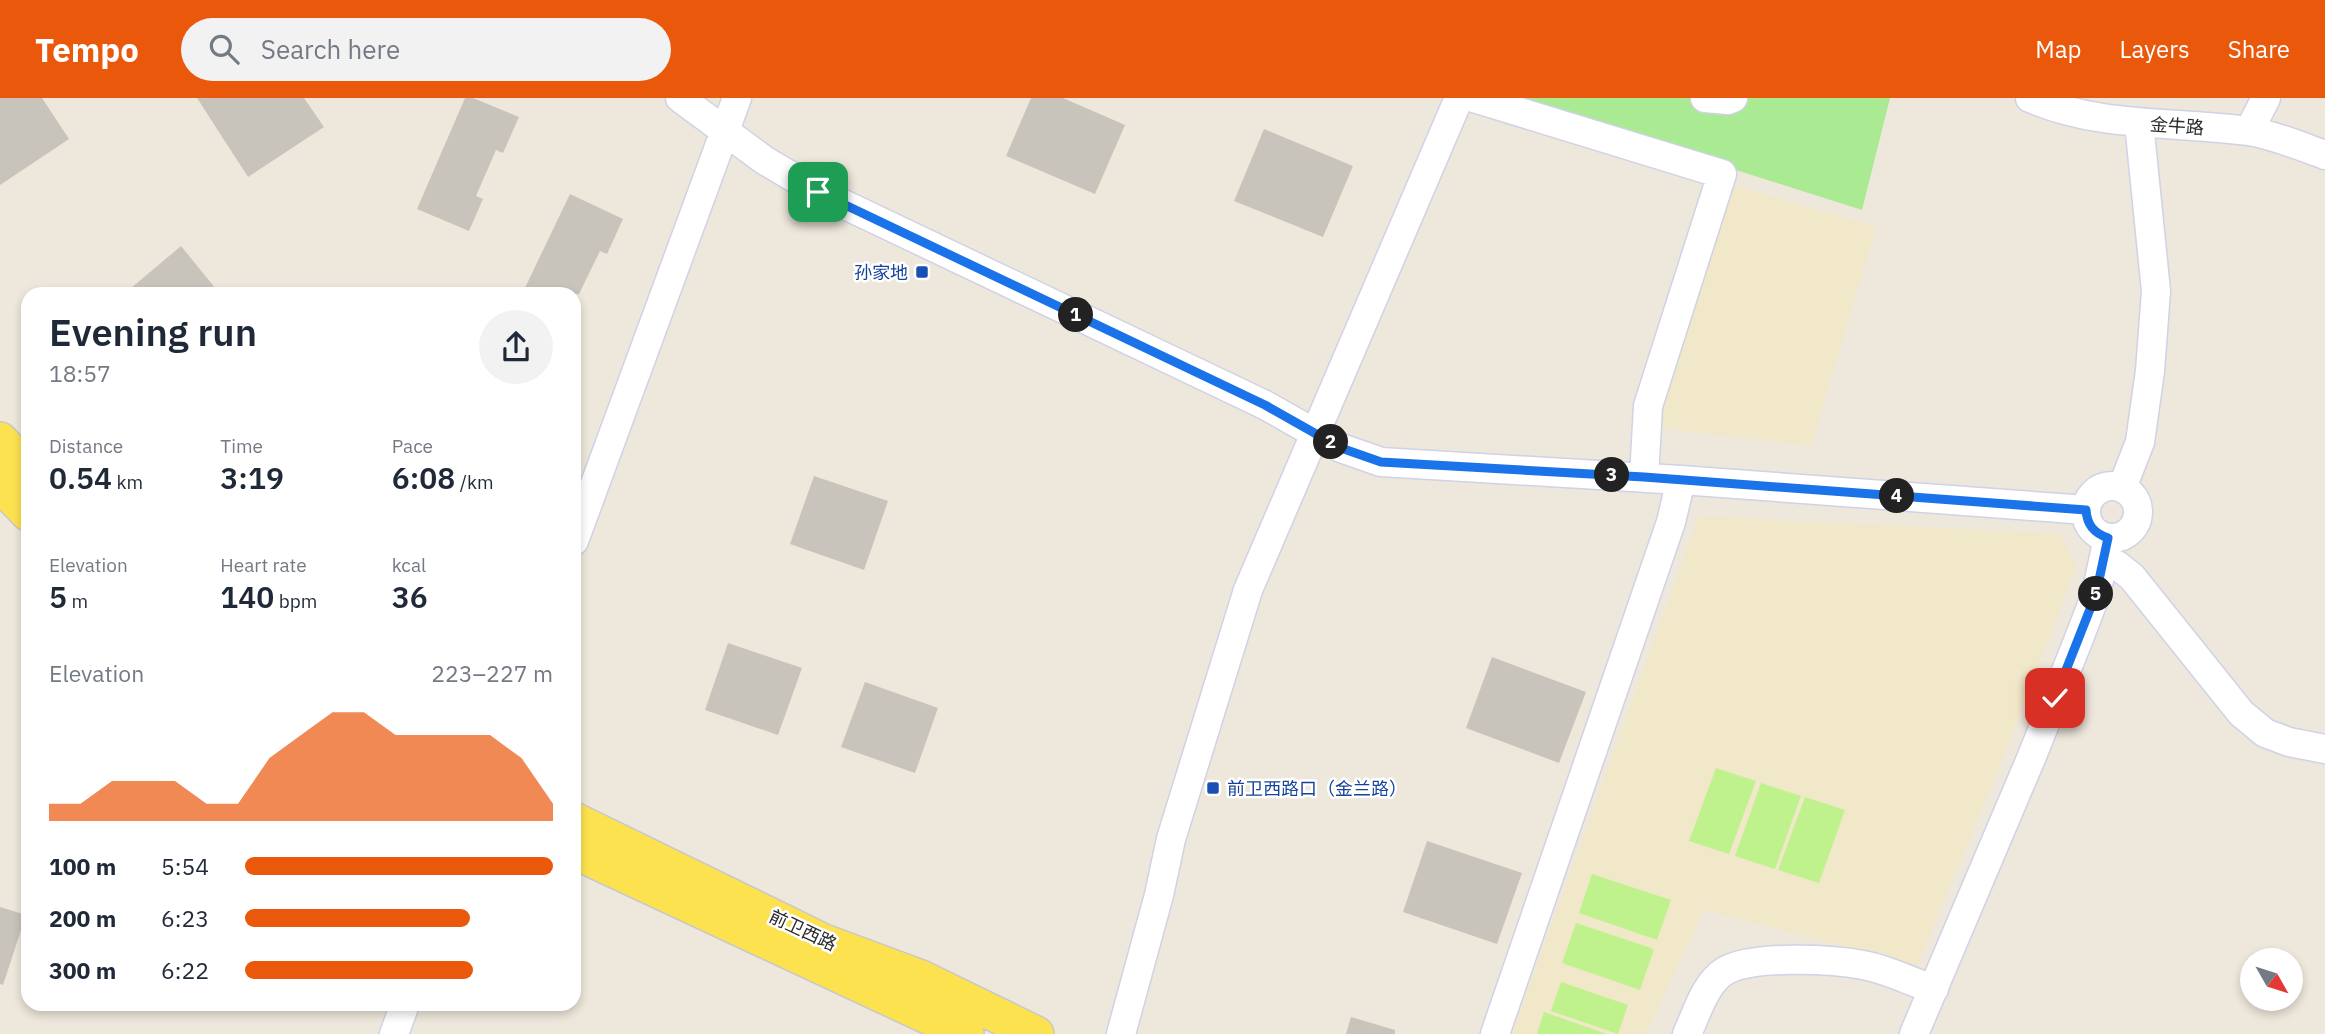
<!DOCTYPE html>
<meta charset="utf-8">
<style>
:root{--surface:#fff;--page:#f2f2f3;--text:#1f2937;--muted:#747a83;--accent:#ea580c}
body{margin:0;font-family:"IBM Plex Sans","Noto Sans SC",sans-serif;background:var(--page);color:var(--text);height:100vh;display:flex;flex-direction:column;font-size:26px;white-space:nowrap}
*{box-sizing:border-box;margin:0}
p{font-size:23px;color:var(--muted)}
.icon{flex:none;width:38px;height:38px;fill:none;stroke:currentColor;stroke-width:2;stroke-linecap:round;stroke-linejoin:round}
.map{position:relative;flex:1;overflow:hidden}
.sheet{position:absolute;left:21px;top:189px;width:560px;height:724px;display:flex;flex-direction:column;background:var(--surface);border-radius:21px;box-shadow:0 4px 10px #0003}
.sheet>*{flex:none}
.needle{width:46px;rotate:129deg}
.buttons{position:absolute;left:2240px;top:850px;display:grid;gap:14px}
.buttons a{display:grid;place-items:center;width:63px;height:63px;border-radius:50%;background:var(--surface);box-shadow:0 4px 10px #0003;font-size:35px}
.pin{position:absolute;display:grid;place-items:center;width:60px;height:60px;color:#fff;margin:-30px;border-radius:14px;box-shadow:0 4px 10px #0006}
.km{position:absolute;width:35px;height:35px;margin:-18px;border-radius:50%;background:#222;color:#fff;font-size:19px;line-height:35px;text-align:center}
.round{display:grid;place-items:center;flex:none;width:74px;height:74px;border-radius:37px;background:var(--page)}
.headline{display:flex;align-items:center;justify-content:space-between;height:119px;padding:0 28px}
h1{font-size:38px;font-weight:600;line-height:52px}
.stats{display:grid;grid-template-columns:repeat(3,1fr);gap:10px;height:119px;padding:7px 28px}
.stats div{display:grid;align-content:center}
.stats b{font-size:30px;font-weight:600}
.stats small{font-size:19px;font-weight:400}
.stats p{font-size:19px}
.chart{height:196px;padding:14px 28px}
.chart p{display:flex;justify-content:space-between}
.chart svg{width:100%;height:126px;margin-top:7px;fill:var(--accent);opacity:.7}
ul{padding:0 28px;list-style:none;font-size:23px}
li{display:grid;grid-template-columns:112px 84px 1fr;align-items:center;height:52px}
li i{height:18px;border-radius:9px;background:var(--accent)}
header{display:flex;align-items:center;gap:42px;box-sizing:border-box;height:98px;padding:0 35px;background:var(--accent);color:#fff}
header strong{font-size:33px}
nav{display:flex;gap:38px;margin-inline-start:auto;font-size:24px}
.search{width:490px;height:63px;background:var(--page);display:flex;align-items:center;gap:18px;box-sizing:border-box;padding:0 24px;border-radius:38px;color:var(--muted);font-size:26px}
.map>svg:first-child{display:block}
.education{fill:#f1e7c9}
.green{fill:#a9ea92}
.pitch{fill:#bff28d}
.building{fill:#c9c4bb}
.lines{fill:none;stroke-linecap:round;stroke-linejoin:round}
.minor-casing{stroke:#d0d2e5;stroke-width:31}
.major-casing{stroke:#c8c8c8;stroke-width:38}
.minor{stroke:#fff;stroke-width:28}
.major{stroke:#fde250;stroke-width:35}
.route-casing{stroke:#fff;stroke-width:14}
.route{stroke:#1a73e8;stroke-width:9}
.transit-dot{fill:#1a4fb4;stroke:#fff;stroke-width:2.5}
.labels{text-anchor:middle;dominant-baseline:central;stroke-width:5;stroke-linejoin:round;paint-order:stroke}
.street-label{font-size:18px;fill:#2a2a2a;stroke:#fff}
.transit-label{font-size:18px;fill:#164399;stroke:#fff;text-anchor:end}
</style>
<header>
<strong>Tempo</strong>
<div class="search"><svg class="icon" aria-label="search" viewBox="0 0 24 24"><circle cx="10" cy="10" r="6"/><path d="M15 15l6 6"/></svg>Search here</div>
<nav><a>Map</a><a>Layers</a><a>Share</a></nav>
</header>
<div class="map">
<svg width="2325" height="936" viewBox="0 0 2325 936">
<rect width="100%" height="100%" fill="#eee7db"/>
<path class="education" d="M1729,86L1876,129L1811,348L1659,330L1663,305Z
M1699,418L2061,436L2076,470L2006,653L1912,880L1864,854L1704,812L1646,936H1512Z"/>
<path class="green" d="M1510,0H1890L1862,112Z"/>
<path class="pitch" d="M1716,670L1756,683L1729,756L1689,743Z
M1761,685L1801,698L1775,771L1735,758Z
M1805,699L1845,712L1819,785L1778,772Z
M1592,776L1671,802L1657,842L1579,815Z
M1576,825L1654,851L1640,892L1562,865Z
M1561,884L1628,907L1618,936L1551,913Z
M1544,914L1607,936H1537Z"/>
<path class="building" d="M0,0H42L69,41L0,87Z
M197,0H304L324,29L248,79Z
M465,0H473L519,19L503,55L496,52L476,98L483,101L469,133L417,111Z
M1031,0H1063L1125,27L1095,96L1006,58Z
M1264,31L1353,68L1323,139L1234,103Z
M570,96L623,121L607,156L600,153L579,196H522Z
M181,148L220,196H124Z
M814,378L888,403L864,472L790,446Z
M728,545L802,570L778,637L705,612Z
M1492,559L1586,594L1559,665L1466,630Z
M865,584L938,610L915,675L841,649Z
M1427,743L1522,775L1497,846L1403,814Z
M0,809L26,817L3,887L0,886Z
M1351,919L1395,932V936H1346Z"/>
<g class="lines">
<g class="minor-casing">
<path id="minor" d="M680,0L764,62L818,94L1265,307L1341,350L1381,364L1681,382L2086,412
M1474,0L1722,76L1648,308L1644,379
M1705,0L1728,2L1733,0
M2030,0C2099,30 2174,23 2248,33C2274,37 2300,48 2325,57
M2249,33L2266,0
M2086 414a26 26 0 1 1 52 0a26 26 0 1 1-52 0Z
M2122,390L2140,344L2150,273L2156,193L2139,25
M574,443L737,0
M2104,460L2117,467L2132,479L2241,615L2265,635L2289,644L2325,651
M394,936L405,906
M1121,936L1159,797L1171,741L1248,492L1459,0
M1495,936L1671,424L1681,382
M1687,936C1697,915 1705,885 1725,873C1752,857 1832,861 1863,867C1887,871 1911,884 1934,891
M1914,936L2032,658L2078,543L2096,496L2108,440"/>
</g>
<g class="major-casing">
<path id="major" d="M0,342L28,372
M0,386L28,415
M574,722L824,844L921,880L1036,936
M574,753L966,936"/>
</g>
<use href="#minor" class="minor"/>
<use href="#major" class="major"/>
</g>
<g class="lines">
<g class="route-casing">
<path id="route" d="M818,94L1265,307L1341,350L1381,364L1644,379L2086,412C2087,427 2094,435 2108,440L2096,496L2055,600"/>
</g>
<use href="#route" class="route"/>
</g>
<g class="transit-dot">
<rect x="915" y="167" width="14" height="14" rx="3.5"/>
<rect x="1206" y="683" width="14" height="14" rx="3.5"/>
</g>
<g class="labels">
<g class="street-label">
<text transform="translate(2177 28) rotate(4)">金牛路</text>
<text transform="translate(803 832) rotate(25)">前卫西路</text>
</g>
<g class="transit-label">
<text x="908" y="174">孙家地</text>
<text x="1227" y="690" text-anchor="start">前卫西路口（金兰路）</text>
</g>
</g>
</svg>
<div class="buttons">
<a><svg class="needle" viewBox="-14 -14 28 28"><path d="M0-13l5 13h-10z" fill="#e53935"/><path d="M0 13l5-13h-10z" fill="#747a83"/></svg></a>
</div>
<div class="pin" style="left:818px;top:94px;background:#1e9e55"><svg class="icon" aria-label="arrive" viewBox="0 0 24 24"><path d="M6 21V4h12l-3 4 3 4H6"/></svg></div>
<div class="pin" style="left:2055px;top:600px;background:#d93025"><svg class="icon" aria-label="check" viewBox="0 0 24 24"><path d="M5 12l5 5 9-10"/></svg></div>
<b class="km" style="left:1076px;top:217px">1</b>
<b class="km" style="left:1331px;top:344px">2</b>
<b class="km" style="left:1612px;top:377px">3</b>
<b class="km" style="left:1897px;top:398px">4</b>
<b class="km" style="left:2096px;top:496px">5</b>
<section class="sheet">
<div class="headline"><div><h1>Evening run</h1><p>18:57</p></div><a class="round"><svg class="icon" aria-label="share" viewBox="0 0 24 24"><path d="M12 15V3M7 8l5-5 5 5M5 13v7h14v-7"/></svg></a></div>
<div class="stats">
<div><p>Distance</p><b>0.54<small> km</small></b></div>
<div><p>Time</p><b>3:19</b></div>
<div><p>Pace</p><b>6:08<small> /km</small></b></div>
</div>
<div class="stats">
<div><p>Elevation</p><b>5<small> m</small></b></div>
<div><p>Heart rate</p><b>140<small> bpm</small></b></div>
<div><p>kcal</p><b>36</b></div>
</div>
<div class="chart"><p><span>Elevation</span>223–227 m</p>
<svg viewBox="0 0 160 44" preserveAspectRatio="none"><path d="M0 44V38L10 38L20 30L30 30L40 30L50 38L60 38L70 22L80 14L90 6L100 6L110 14L120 14L130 14L140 14L150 22L160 38V44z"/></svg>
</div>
<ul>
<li><b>100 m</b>5:54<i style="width:100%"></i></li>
<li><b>200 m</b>6:23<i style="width:73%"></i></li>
<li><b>300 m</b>6:22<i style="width:74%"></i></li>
</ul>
</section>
</div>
